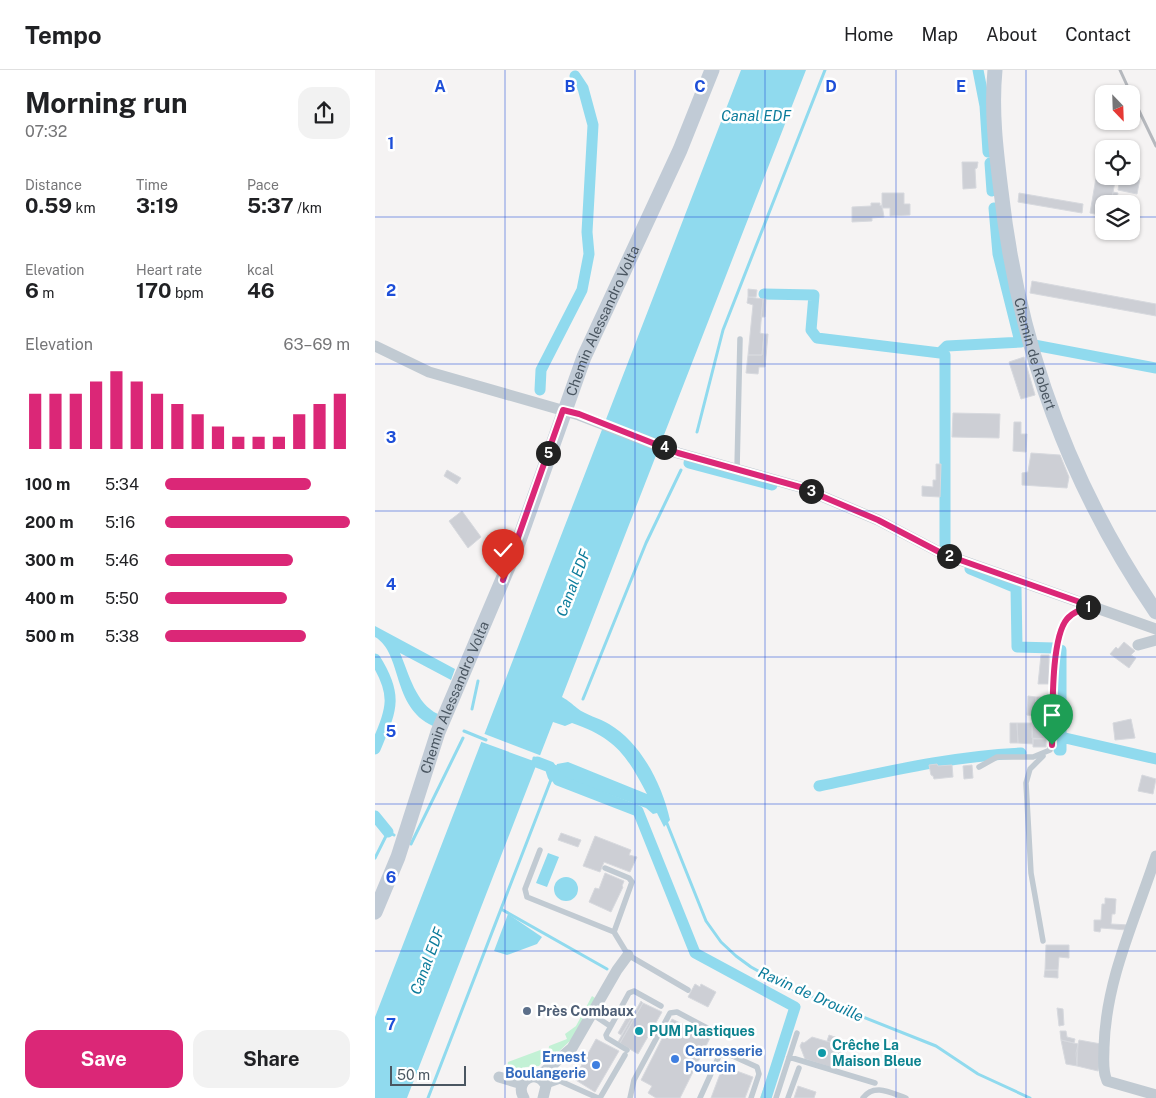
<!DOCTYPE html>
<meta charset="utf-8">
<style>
:root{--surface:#fff;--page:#f2f2f2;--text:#202124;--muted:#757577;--line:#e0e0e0;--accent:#db2777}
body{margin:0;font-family:"Public Sans",sans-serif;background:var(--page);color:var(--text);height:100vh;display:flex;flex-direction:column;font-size:19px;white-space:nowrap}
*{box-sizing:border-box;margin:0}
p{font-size:16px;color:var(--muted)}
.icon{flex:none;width:28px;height:28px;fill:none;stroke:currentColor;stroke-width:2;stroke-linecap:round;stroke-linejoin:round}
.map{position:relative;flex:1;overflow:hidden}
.side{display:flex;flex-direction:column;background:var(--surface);width:375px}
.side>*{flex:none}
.needle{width:32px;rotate:157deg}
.fabs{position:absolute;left:720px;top:15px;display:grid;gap:10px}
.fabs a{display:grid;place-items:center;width:45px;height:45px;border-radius:10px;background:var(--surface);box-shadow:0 1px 4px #0004;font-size:25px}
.scale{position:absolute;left:15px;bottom:12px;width:76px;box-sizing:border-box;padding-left:5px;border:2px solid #4a5661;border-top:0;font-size:14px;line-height:18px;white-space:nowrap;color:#4a5661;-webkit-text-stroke:4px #fff;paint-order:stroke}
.pin{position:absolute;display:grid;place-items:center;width:42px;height:42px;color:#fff;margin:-51px -21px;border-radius:50% 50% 50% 0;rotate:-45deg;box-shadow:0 0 5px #0007}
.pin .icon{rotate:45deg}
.km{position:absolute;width:25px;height:25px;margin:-12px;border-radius:50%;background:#222;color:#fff;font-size:14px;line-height:25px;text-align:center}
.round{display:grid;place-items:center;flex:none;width:52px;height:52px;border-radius:15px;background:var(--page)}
.overview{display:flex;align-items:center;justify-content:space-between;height:85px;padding:0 25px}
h1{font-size:28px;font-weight:700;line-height:38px}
.stats{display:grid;grid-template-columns:repeat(3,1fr);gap:8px;height:85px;padding:5px 25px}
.stats div{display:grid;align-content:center}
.stats b{font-size:21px;font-weight:700}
.stats small{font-size:14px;font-weight:400}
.stats p{font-size:14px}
.chart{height:140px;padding:10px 25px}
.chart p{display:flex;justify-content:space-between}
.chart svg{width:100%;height:90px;margin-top:5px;stroke:var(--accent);stroke-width:6}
.button{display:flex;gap:10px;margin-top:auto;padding:10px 25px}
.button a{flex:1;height:58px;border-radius:15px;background:var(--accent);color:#fff;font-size:20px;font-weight:700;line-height:58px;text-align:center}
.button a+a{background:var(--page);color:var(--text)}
ul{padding:0 25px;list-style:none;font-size:16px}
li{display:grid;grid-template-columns:80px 60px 1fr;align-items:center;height:38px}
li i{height:12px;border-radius:6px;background:var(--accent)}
header{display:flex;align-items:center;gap:30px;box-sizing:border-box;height:70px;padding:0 25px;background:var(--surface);border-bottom:1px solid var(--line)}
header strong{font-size:24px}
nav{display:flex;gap:28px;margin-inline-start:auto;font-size:18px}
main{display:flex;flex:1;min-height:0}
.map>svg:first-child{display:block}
.green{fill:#c3f1d5}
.water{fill:#90daee}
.pier{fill:#f5f3f3}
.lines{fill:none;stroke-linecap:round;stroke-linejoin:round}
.stream{stroke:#90daee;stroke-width:3}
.canal{stroke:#90daee;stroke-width:11}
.building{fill:#cdcfd5;stroke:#d7d9de}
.lane{stroke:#c1cad2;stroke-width:5.5}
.street{stroke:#c1cad2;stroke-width:11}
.secondary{stroke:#c1cbd6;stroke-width:15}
.rail{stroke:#b5b8bd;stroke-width:3}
.route-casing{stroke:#fff;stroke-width:10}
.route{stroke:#db2777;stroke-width:6}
.grid{fill:none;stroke:#1d4ed8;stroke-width:1;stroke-opacity:0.55}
.service-dot{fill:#5c6f8a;stroke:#fff;stroke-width:2}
.culture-dot{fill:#0f9aa8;stroke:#fff;stroke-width:2}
.shop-dot{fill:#3f7fe0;stroke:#fff;stroke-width:2}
.labels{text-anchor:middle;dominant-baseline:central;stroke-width:5;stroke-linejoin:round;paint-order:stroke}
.street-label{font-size:14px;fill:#4a5661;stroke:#fff}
.service-label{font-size:14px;font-weight:bold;fill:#4e5e75;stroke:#fff;text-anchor:start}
.culture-label{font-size:14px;font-weight:bold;fill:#0d838f;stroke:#fff;text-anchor:start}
.shop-label{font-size:14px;font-weight:bold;fill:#366cbe;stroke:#fff;text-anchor:start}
.water-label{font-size:15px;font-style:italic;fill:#0c7c9b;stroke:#fff}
.grid-label{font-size:16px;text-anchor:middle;font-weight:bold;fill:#1d4ed8;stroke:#fff;stroke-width:5;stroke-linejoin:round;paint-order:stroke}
</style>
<header>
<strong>Tempo</strong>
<nav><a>Home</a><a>Map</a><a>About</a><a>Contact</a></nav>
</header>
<main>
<section class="side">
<div class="overview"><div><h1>Morning run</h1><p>07:32</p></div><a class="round"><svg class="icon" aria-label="share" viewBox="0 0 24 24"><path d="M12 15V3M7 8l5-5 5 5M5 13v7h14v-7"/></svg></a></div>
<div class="stats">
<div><p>Distance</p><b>0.59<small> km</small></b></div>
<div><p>Time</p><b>3:19</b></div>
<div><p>Pace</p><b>5:37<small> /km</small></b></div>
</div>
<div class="stats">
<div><p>Elevation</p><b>6<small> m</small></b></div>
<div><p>Heart rate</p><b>170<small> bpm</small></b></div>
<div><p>kcal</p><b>46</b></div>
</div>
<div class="chart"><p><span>Elevation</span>63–69 m</p>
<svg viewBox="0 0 160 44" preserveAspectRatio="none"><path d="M5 44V17M15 44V17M25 44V17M35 44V11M45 44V6M55 44V11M65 44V17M75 44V22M85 44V27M95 44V33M105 44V38M115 44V38M125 44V38M135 44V27M145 44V22M155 44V17"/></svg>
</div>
<ul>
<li><b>100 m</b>5:34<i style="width:79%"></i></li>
<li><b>200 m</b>5:16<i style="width:100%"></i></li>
<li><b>300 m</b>5:46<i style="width:69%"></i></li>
<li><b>400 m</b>5:50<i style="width:66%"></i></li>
<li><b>500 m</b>5:38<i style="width:76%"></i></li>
</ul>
<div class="button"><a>Save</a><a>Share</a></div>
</section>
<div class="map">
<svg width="781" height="1028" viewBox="0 0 781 1028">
<rect width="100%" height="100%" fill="#f5f3f3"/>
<path class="green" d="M217,926L220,928L198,968L176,989L173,987L174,976L192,969L190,964L201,956Z
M168,979L170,988L164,996L151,997L142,1003L132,999L133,992Z
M398,992L406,995L394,1028H385Z"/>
<path class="water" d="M366,0H431L187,627C194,631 197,634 202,638C210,645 225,648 234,654C266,673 287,714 295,750L289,757L282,743L278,744L271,738L186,707L180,699L182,694L193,692L272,724C251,684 240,668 197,653L190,656L178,652L32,1028H0V947Z
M0,556L80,599L76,610L25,583C34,604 41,634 63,644L58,656C16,637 28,583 0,567Z
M173,783L184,787L172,817L161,813Z
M179 819a12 12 0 1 1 24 0a12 12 0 1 1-24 0Z
M133,844L167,867L162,874L132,885L119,881Z"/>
<path class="pier" d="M107,663L167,686L164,693L104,671Z"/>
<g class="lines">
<path class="stream" d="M322,362L348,260L450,0
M208,629L271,473L306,400
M97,639L103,611
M89,661L111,670
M159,688L184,698
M291,751L331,851L346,872L361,886L376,897L410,916L561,976L603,1004L655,1028
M36,774L88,668
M0,788L13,762L19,765
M126,839L232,899
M53,1028L177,707"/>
<path class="canal" d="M603,0L610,36L613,82
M615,93L617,121
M619,138L623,184L645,272
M389,224L439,225L436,260L442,268L565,283L572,276L646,272
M659,275L781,298
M565,283L570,285V479
M165,320L166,300L207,220L214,184L212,162L218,55L208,18L200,6
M314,393L397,415
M595,499L641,518L642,577L679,578
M0,589C24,627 16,640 0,679
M686,667V580
M684,680H686V667L781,689
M162,692L175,697L178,706L181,705L183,710L263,741L320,883L420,937L391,1028
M444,716C511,702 577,686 646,683
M0,746L13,762"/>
</g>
<path class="building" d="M587,92H603L602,98L600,99L601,118L588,119Z
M756,106L765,108L762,124L743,120L745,107Z
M721,108L740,111L736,134H729V146L715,143Z
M738,122L743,123L741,134H736Z
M507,123H529V134H535V145L515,146V138H507Z
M644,123L708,134L707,143L643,132Z
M496,133H505V136L507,135L509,147L497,148V151L477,152V137L496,136Z
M657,211L781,234V246L655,223Z
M373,219L382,220L381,227H373Z
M373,227L388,229L385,263L389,264L387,285H373L378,235L372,233Z
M388,229H391L390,247H386Z
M389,264H393L390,297H384L383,304L371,303L373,285H387Z
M649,287L660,325L646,329L634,292Z
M578,343L625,344L624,368L577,367Z
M639,352H646V364H652L651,382L638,381Z
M656,383L685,385L694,407L692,418L647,415V403L653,402Z
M561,394H566L565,427L547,426V416L558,417V410H561Z
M72,400L86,408L82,414L69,406Z
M87,441L106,467L93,478L74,451Z
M749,572L760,581L756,585L761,588L754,598L735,584L741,577L743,579Z
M666,585H674V614H663Z
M653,626L661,627L660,646L652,645Z
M661,627H674L671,669L657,668V650H666L665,642H661Z
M756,649L760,668L740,670L738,653Z
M635,653H642L643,673H635Z
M642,653H657L658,674L643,673Z
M658,669H671V677H658Z
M562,694L563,696L577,695L578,707L559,709L558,706L556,705L554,695Z
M597,695L598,708L589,709L588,696Z
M767,705L781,709L778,724L763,721Z
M186,763L206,770L203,777L183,770Z
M220,766L256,780L254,785L262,787L255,802L229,792L225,802L208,796Z
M230,803L249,811L247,816L248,817L236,842L214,832L220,818L224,819Z
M730,828L741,829L740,844H737L736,854L754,855L752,860L726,858L725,862L719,861V850H726L727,834H730Z
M671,875H694V888L684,887L683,900H670Z
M670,900H683V908L669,907Z
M320,914L325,917L326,914L341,922L333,937L313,927Z
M266,931L268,933L245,973L243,972Z
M268,933L287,942L263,984L245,973Z
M682,938L688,939L689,955L684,956Z
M255,942L259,944L246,965L243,963Z
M297,949L335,968L305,1028H281L273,1023L277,1016L266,1010Z
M685,961H691L692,967L700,969L699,973L686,970Z
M454,965L463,968L461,974L452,971Z
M437,967L468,976L461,999L430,989L425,976L427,972L429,973Z
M221,969L244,981L220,1022L199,1009Z
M686,970L703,974L702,996L691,994Z
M704,970L726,974L723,1001L702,996L701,983Z
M348,996L378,1007L370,1028H336Z
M423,1016L441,1022L439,1028H419Z"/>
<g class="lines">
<path class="lane" d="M362,399L365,269
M604,697L622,687H658L675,680L681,581L684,563L693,548L714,537
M165,780L150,819L152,827L239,862
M230,798L254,808L257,812L239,862L253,885L313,920
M668,871L656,803L651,713L655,699L668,686
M217,944L235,956
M252,980L232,968L231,965L254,923L259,921L286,936
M414,987L500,1013
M171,1016L185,1011L223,1028
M225,1028L250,985
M255,1028L259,1010L295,943L302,942L334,959
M325,1028L344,986L351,983L382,997L384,1004L376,1028
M401,1028L422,963
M413,1028L424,998
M488,1028C499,1013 516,1023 531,1028"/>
<path class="street" d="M0,276L54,302L204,345L303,383L425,417L503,450L568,484L781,559
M763,575L781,570
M781,786C760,850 731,909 729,977C729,989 727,1000 732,1011L781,1025
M124,1007L147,1014
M163,1007L197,978L242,900L253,885
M149,1028C138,1011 163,997 171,1016L168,1028"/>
<g class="secondary">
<path id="s1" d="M620,0C616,40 621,81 626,121C643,273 694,415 781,542"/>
<path id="s2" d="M0,842L23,787L63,662L142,476L209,287L305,80L337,0"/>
</g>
<path class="rail" d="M745,0L756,24
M756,24L781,76"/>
</g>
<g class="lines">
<g class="route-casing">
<path id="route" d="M128,510L188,340L204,344L303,383L425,417L503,450L568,484L716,536C707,539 698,542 692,549C675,569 678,647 677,675"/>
</g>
<use href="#route" class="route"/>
</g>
<path class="grid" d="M130,0V1028M260,0V1028M390,0V1028M521,0V1028M651,0V1028M0,147H729M756,147H781M0,294H781M0,441H781M0,587H781M0,734H781M0,881H781"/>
<circle class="service-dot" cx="152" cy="941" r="5"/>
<g class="culture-dot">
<circle cx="264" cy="961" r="5"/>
<circle cx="447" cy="983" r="5"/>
</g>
<g class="shop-dot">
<circle cx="300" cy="989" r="5"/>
<circle cx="221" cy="995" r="5"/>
</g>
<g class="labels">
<g class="street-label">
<text stroke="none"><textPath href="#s2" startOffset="634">Chemin Alessandro Volta</textPath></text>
<text stroke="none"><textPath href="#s1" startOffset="288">Chemin de Robert</textPath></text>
<text stroke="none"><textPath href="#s2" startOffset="229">Chemin Alessandro Volta</textPath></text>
</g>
<g class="service-label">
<text x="162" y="941">Près Combaux</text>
</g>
<g class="culture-label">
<text x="274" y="961">PUM Plastiques</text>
<text x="457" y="975">Crêche La<tspan x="457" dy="16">Maison Bleue</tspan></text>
</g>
<g class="shop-label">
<text x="310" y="981">Carrosserie<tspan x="310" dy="16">Pourcin</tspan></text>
<text x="211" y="987" text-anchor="end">Ernest<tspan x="211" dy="16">Boulangerie</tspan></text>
</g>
<g class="water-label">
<text x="381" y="45">Canal EDF</text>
<text transform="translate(198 513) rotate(-69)">Canal EDF</text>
<text transform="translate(52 891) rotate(-69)">Canal EDF</text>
<text transform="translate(436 924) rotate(24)">Ravin de Drouille</text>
</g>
</g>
<g class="grid-label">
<text x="65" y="22">A</text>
<text x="195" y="22">B</text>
<text x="325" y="22">C</text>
<text x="456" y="22">D</text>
<text x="586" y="22">E</text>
<text x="16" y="79">1</text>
<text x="16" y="226">2</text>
<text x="16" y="373">3</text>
<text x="16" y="520">4</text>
<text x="16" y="667">5</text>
<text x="16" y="813">6</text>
<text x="16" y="960">7</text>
</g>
</svg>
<div class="fabs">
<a><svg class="needle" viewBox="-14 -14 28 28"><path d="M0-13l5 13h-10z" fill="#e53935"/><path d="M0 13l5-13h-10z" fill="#757577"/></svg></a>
<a><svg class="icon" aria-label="locate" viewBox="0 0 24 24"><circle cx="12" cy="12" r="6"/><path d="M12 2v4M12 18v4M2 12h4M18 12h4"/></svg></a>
<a><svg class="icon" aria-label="layers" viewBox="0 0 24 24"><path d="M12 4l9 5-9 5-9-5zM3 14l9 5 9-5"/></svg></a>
</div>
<div class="scale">50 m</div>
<div class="pin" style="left:677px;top:675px;background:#1e9e55"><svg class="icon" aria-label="arrive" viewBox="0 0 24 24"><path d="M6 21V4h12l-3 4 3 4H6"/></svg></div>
<div class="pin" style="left:128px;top:510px;background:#d93025"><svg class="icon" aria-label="check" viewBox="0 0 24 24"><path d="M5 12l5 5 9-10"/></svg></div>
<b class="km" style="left:713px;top:537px">1</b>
<b class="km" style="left:574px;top:486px">2</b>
<b class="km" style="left:436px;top:421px">3</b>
<b class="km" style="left:289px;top:377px">4</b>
<b class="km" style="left:173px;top:383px">5</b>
</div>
</main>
